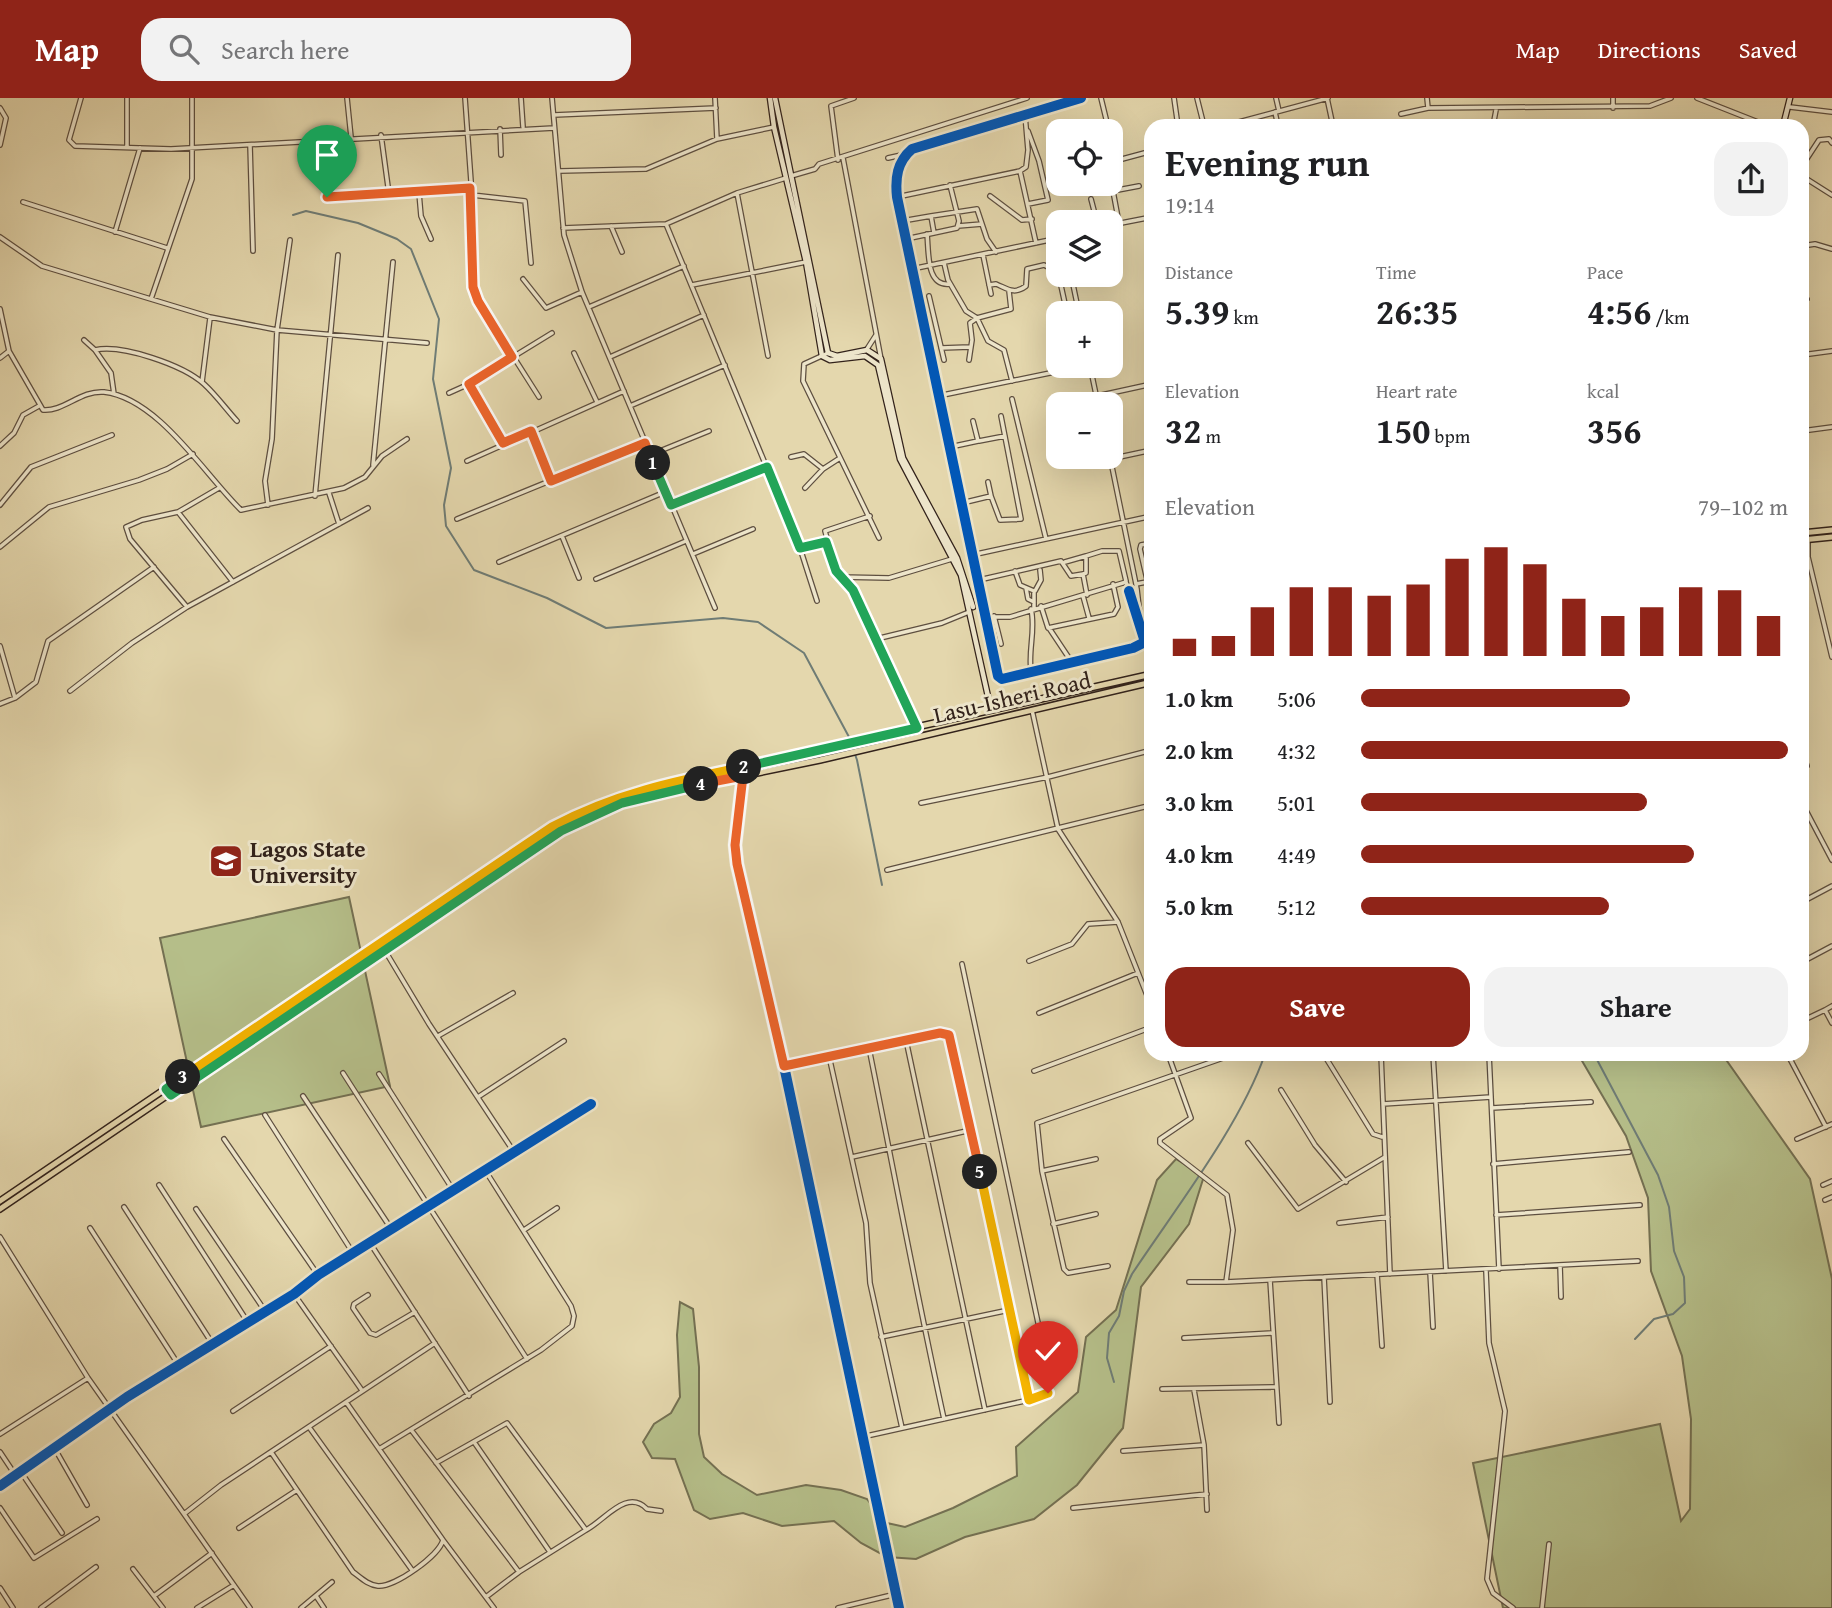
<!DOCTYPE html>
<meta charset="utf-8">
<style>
:root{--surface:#fff;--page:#f2f2f2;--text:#202124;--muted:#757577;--accent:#8f2418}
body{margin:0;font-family:"Gentium Book Plus",serif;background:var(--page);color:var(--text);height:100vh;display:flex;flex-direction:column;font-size:26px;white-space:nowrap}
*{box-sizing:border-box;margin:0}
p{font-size:23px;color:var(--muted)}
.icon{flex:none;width:38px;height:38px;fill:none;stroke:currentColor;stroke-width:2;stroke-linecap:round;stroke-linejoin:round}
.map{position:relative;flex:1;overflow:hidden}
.panel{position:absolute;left:1144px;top:21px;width:665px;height:942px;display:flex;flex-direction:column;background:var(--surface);border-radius:21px;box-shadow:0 7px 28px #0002}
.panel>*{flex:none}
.tools{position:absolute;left:1046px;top:21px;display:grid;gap:14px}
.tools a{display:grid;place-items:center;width:77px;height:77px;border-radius:14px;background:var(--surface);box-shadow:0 7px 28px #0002;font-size:35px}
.pin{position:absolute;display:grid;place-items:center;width:60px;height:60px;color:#fff;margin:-72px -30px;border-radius:50% 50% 50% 0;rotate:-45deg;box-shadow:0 0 7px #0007}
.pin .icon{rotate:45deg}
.km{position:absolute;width:35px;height:35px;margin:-18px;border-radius:50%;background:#222;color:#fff;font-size:19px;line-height:35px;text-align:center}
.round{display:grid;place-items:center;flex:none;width:74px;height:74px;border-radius:21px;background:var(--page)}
.head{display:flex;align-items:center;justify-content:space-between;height:119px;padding:0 21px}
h1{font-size:38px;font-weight:700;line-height:52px}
.stats{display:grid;grid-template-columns:repeat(3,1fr);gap:10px;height:119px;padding:7px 21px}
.stats div{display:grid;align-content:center}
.stats b{font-size:35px;font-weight:700}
.stats small{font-size:19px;font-weight:400}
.stats p{font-size:19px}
.chart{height:196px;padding:14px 21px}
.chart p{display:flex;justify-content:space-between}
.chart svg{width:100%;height:126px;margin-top:7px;stroke:var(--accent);stroke-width:6}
.primary-button{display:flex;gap:14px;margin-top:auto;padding:14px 21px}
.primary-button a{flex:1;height:80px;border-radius:21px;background:var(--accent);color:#fff;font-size:28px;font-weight:700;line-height:80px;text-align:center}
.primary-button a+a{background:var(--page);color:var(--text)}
ul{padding:0 21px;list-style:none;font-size:23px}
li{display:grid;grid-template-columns:112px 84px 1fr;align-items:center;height:52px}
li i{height:18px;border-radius:9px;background:var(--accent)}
header{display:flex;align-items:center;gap:42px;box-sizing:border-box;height:98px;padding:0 35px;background:var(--accent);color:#fff}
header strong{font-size:33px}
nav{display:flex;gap:38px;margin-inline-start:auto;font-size:24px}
.search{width:490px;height:63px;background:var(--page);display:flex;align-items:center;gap:18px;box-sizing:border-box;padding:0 24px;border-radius:21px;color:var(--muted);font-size:26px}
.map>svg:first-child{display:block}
.green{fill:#b5be89;stroke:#747052;stroke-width:2}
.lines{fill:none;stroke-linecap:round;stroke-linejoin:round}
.stream{stroke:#6f7c75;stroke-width:2}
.street-casing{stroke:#5e4f40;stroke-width:6}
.secondary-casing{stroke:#32221b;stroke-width:7}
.primary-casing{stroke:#32221b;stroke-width:8}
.street{stroke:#ede5ca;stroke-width:3.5}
.secondary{stroke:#ede5ca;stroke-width:4.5}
.primary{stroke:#e4d7ad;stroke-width:5}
.cycleway-casing{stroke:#ede5ca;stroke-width:15}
.cycleway{stroke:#0057b8;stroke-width:10}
.split-1-casing{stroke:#fff;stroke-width:14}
.split-2-casing{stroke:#fff;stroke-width:14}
.split-3-casing{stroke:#fff;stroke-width:14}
.split-4-casing{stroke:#fff;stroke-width:14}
.split-5-casing{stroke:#fff;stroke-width:14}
.split-6-casing{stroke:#fff;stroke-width:14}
.split-1{stroke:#f0652b;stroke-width:9}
.split-2{stroke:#22a559;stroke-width:9}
.split-3{stroke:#f5b400;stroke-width:9}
.split-4{stroke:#22a559;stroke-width:9}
.split-5{stroke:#f0652b;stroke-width:9}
.split-6{stroke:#f5b400;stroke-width:9}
.labels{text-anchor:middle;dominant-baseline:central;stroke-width:6;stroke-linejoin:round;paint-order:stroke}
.street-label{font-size:23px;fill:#32221b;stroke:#ede5ca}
.poi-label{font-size:23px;font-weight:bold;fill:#32221b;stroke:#ede5ca;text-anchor:start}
</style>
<header>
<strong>Map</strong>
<div class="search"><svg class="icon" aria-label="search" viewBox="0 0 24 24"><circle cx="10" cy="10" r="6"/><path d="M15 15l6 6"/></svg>Search here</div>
<nav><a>Map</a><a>Directions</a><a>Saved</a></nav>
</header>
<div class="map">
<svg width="1832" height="1510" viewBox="0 0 1832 1510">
<rect width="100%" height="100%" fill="#e4d7ad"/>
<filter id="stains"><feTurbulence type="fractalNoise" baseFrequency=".00286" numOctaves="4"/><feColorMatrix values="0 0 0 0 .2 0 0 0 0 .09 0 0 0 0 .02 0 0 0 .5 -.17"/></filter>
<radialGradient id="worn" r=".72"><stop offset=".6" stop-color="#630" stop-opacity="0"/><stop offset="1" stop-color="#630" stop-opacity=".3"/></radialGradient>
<path class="green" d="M349,799L390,988L201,1029L160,840Z
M1578,956H1722L1810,1081L1832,1181V1510H1503L1473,1365L1660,1326L1681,1423L1690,1411L1691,1321L1682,1258L1651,1173L1648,1100L1626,1038Z
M1176,1061L1204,1078L1189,1126L1141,1189L1123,1330L1077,1387L1034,1421L965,1439L916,1461L887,1459L861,1445L834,1423L782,1428L743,1415L710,1421L694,1412L675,1361L652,1360L643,1344L654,1326L671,1315L680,1299L677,1237L680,1204L693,1211L699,1269V1336L704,1359L722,1376L757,1397L806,1387L841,1392L867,1401L887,1425L905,1429L953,1410L1017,1378L1016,1349L1078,1294L1086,1239L1116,1212L1157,1082Z"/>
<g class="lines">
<path class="stream" d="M293,117L306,113L358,125L397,141L411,151L439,221L433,281L451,370L444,407L446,428L474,472L547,500L606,530L723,520L758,524L804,555L849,639L857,662L882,787
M1594,956L1658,1077L1669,1109L1674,1153L1684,1179L1685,1205L1673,1216L1654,1221L1635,1241
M1114,1284L1107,1260L1109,1235L1119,1218L1124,1193L1132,1176C1175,1111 1240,1028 1265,956"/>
<g class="street-casing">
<path id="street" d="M81,0L69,42L75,48L171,51L554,30
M127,0V48
M347,0L351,39
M465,0L472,97L473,189L478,203L539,299
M521,0L523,29
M552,0L564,137L582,194L715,510
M715,0L717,41
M1081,0L912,51C897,64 895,80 897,99L998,578L1002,581L1133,550L1145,544L1129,493
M1101,0L1109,33
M1174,0L1178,28
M1197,0L1204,28
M1276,0L1279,13
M1327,0L1333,28
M1427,0L1428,10
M1613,0V10
M1697,0L1768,28
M1790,9L1832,14
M0,10L6,20L0,47
M1275,14L1278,28
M1401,16L1428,10L1650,8L1671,0
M554,17L716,10
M1025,17L1028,52L1026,69L1020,73L1036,145
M1224,28L1328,0
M1493,28L1496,12
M500,31L501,57
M1028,33L1039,63L1048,102L1028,106
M381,37L389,96
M250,47L253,153
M843,60L881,261
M888,60L906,56
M838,62L831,8L854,0
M1111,64L1152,53
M1802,68L1819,42L1829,41L1832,45
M560,73L646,71L717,41L774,29
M791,78L815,71L819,66L1027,0
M1802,78L1832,97
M1113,93L1119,125
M419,95L421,118L431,141
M737,95L768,258
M1102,95L1139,88
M472,97L525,103L531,165
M990,98L1022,122L1032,121
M327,99L470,90
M897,99L1020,73
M1091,101L1097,124
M23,104L167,150
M931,118L977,111L987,141L996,154
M902,123L931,118L934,135
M666,126L800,450L817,503
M1111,127L1152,119
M611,128L622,154
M958,128L982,126
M563,130L666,126L737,95L786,80
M115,134L140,50
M927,136C929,155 926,189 950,186
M0,139L42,168L210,219L277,232L427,245
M906,141L957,130L959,123L950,87
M1802,148L1815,146L1832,151
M983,157L991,196
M944,165L948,182L966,213L977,220L988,243L1004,252L1012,283
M912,171L1059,140
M1071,177L1079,215
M523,181L546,210L582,194
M692,187L806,164
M989,187L996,186C1008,191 1014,197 1026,188L1027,171L1044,167L1058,174L1067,215
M929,198L944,262
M151,201L192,81V0
M1802,203L1807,201
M589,209L684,168
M0,211L9,253L43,312C63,314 81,292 104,294C158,300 205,377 241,412L344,390L365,379L382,358L407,341
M1054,212L1066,209
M84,242L95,252C122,246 183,267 204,286C216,297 226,311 237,323
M941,250L970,249
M867,251L876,237
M95,252L111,275L114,296
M574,255L597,304
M828,255L804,266L803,283L879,440
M1802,257L1832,253
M610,259L704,217
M0,260L9,253
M969,262L972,242L970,225L977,220L1011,211L1009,193
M1090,268L1098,306
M202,284L210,220
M449,295L469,286
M938,298L1084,268
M1097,298L1152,286
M1012,301L1046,441
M630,308L725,267
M531,333L551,383
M1802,333L1832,329
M979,343L1005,338
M503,345L469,286L552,235
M0,348L14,335L23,317L39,308
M950,349L978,343L973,323
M650,357L709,333
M791,359L804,356L823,371L840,360
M1110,359L1137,491L1141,526L1152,558
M1110,361L1152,352
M467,363L624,293
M373,367L393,164
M805,390L823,371
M329,395L339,426
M315,398L338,157
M991,398L1000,422L1021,421L1001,318
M962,405L991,398L988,384
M0,407L31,369L112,337
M268,407L265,383L272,341L277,232L290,142
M671,407L766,369
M178,414L233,484
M870,418L825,433L836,473L853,492L916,628
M457,421L645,344
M562,438L579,480
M1808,441V459L1832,559
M1152,445L1141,447L1140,451L1152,503
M0,449L49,409L139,382L167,371L193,356
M800,449L826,444
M693,456L753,431
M972,457L1152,418
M499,464L665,394
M1065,464L1086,458
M1015,473L1020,487L1034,493V511
M1083,476L1086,475V458L1102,453H1119L1126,483
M840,479L889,480L952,461
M596,481L686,443
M979,482L1061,463L1071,478L1083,476L1087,497
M1136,486L1152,483
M1026,490L1028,501L1034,504
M1035,493L1041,482L1040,472
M1083,498L1089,520
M1041,508L1048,530L1114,516L1118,509L1113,486
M187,509L130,441L126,429L142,422L178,414L219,390
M1031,511C1036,531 1028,552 1031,573
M994,518L1001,546
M987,519H1010L1126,484L1129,493L1137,491
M1141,526L1152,524
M1049,530L1071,563
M876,541L942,525L969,514
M0,548L15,600
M70,593L132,545L187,509L368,410
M0,606L15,600L36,584L48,543L154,469
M1032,612L1058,731L1118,824L1152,910
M1802,653L1807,668
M743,678L735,747L737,766L784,968L899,1510
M921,705L1048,679L1152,652
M1802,705L1832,762
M887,772L1152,707
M1802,804L1832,788
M384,851L429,926L514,1054
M1029,863L1072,846L1088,826L1118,824
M1802,864L1832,848
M962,866L1051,1286L1048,1295L1029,1302
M1832,908L1825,912L1832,925
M1039,915L1138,875
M1802,923L1825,912
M438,938L513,895
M906,942L985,1312
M869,950C894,1074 917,1198 944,1321
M1168,956L1191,1020L1160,1041V1045L1227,1097L1233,1132L1226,1184L1638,1163
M1381,956L1390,1176
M1433,956L1446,1173
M1489,956L1499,1171
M1489,957L1520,956
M829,958L866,1125L870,1185L902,1330
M1789,959L1826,1029
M1326,960L1373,1036L1382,1039
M784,968L939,935L949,937L1022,1270L1029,1302L862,1339
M1034,973L1152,929
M343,975L527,1261
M379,976L453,1092
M1281,992L1315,1047L1346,1084
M303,998L392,1132
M478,999L564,943
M1383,1006L1491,999
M1492,1010L1591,1004
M265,1017L353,1155
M224,1041L318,1177
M1797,1041L1832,1026
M1248,1045L1298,1111L1385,1059
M852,1059L971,1032
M1493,1066L1629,1054
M1042,1073L1096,1061
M159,1087L247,1223
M1823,1087L1832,1083
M1825,1102L1832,1099
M124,1109L212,1245
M196,1111L265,1213
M1496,1117L1640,1107
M1339,1125L1388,1119
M1053,1126L1096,1116
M90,1130L178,1266
M524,1132L557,1110
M0,1139L88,1280L184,1416L221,1387L435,1245
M370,1145L469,1298
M1560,1167L1561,1199
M1108,1168L1068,1175L1064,1171L1042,1073L1037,1025L1223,960
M1486,1173L1489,1245L1505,1313L1487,1481L1493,1495L1513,1510
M1430,1174L1433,1229
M1377,1176L1382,1248
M1324,1179L1330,1304
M1270,1182L1279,1325
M1189,1184H1226
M294,1196L361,1291
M368,1197L354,1206L353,1210L370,1235L376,1237L415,1214
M881,1239L1009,1212
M1184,1240L1273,1235
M1162,1291L1276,1289
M1194,1292L1204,1347L1207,1412
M233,1313L331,1248
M309,1329L412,1472
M412,1333L519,1474L586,1432L507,1325L436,1365
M0,1336L88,1280
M474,1344L550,1454
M55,1351L87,1407
M379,1351L541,1252L572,1228L574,1218L571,1208L485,1072
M1123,1353L1204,1347
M0,1354L16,1378
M271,1354L353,1474C361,1480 368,1487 378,1488C395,1489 439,1458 443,1442L346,1304
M21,1374L62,1435
M0,1388L127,1299L294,1196L318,1177L591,1006
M0,1410L34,1460L97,1421
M1073,1410L1207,1396
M184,1416L250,1510
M239,1430L297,1392
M586,1432C605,1422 627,1390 647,1411L661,1413
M443,1442L494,1510
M133,1471L163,1510
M0,1490L13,1510
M154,1498L212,1455
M316,1498L324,1510
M486,1499L519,1474
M41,1510L96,1469
M197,1510L234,1487
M301,1510L332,1484
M838,1510L896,1496
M1542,1510L1549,1446"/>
</g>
<g class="secondary-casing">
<path id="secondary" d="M770,0L774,29L806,164L822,258L830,262L865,258L878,267L900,361L961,477L991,612
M775,0L828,255L837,258L867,252L881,261L903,360L957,460L973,509
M1783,28L1790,0"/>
</g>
<g class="primary-casing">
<path id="primary" d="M1802,435L1832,432
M1802,442L1832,439
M0,1103L522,749L603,704L668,685L1152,576
M0,1111L526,754L605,711L641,699L820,662L1152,584"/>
</g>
<use href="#street" class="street"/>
<use href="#secondary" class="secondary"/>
<use href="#primary" class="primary"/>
<g class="cycleway-casing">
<path id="cycleway" d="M1081,0L912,51C897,64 895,80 897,99L998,578L1002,581L1133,550L1145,544L1129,493
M743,678L735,747L737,766L784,968L899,1510
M0,1388L127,1299L294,1196L318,1177L591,1006"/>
</g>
<use href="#cycleway" class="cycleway"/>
</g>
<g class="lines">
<g class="split-1-casing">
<path id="split-1" d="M327,99L470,90L473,189L478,203L512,259L469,286L503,345L531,333L551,383L645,345L653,365"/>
</g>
<g class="split-2-casing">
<path id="split-2" d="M653,365L671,407L767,369L800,450L826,444L836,473L853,492L917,630L744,669"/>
</g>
<g class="split-3-casing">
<path id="split-3" d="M183,979L552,729C614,696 676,683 744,669"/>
</g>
<g class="split-4-casing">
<path id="split-4" d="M183,979L166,991L171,997L561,733L622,705L701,686"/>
</g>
<g class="split-5-casing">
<path id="split-5" d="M701,686L743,678L735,747L737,766L784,968L940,935L949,937L980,1074"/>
</g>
<g class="split-6-casing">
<path id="split-6" d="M980,1074L1029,1302L1048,1295"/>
</g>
<use href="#split-1" class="split-1"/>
<use href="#split-2" class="split-2"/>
<use href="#split-3" class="split-3"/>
<use href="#split-4" class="split-4"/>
<use href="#split-5" class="split-5"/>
<use href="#split-6" class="split-6"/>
</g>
<defs>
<g id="university-square" transform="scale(1.75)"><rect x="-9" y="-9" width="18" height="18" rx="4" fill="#8f2418" stroke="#ede5ca"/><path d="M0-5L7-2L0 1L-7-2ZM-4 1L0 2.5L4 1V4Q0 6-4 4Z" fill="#fff"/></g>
</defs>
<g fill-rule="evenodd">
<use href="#university-square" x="226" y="763"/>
</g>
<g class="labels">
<g class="street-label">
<text transform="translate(1012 599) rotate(-13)">Lasu-Isheri Road</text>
</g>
<g class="poi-label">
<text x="250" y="750">Lagos State<tspan x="250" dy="26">University</tspan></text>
</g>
</g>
<rect width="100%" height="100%" filter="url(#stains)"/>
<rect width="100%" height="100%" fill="url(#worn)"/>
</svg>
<div class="tools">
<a><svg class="icon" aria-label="locate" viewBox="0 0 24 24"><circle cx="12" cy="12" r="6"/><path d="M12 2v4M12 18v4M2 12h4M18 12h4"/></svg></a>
<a><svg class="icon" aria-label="layers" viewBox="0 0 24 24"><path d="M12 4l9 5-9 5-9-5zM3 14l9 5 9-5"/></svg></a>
<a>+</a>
<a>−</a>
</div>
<div class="pin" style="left:327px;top:99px;background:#1e9e55"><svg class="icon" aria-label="arrive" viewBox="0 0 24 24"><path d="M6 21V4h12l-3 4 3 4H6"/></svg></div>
<div class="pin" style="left:1048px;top:1295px;background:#d93025"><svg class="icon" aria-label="check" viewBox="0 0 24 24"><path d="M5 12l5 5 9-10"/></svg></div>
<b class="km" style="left:653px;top:365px">1</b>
<b class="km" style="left:744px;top:669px">2</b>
<b class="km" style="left:183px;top:979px">3</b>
<b class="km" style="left:701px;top:686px">4</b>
<b class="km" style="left:980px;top:1074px">5</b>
<section class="panel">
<div class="head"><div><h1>Evening run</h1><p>19:14</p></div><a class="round"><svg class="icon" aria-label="share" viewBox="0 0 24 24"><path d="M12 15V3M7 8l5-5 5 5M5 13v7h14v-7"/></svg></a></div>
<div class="stats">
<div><p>Distance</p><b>5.39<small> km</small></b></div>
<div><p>Time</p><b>26:35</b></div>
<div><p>Pace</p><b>4:56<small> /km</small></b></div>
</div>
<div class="stats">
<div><p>Elevation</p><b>32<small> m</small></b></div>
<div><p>Heart rate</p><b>150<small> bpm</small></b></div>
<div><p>kcal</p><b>356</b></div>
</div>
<div class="chart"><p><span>Elevation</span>79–102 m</p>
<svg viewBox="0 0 160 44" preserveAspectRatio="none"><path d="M5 44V38M15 44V37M25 44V27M35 44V20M45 44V20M55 44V23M65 44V19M75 44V10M85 44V6M95 44V12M105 44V24M115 44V30M125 44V27M135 44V20M145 44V21M155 44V30"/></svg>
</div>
<ul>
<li><b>1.0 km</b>5:06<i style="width:63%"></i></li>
<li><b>2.0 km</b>4:32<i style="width:100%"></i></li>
<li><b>3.0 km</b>5:01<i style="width:67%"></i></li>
<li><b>4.0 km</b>4:49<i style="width:78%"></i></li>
<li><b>5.0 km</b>5:12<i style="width:58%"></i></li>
</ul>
<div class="primary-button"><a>Save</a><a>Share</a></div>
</section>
</div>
